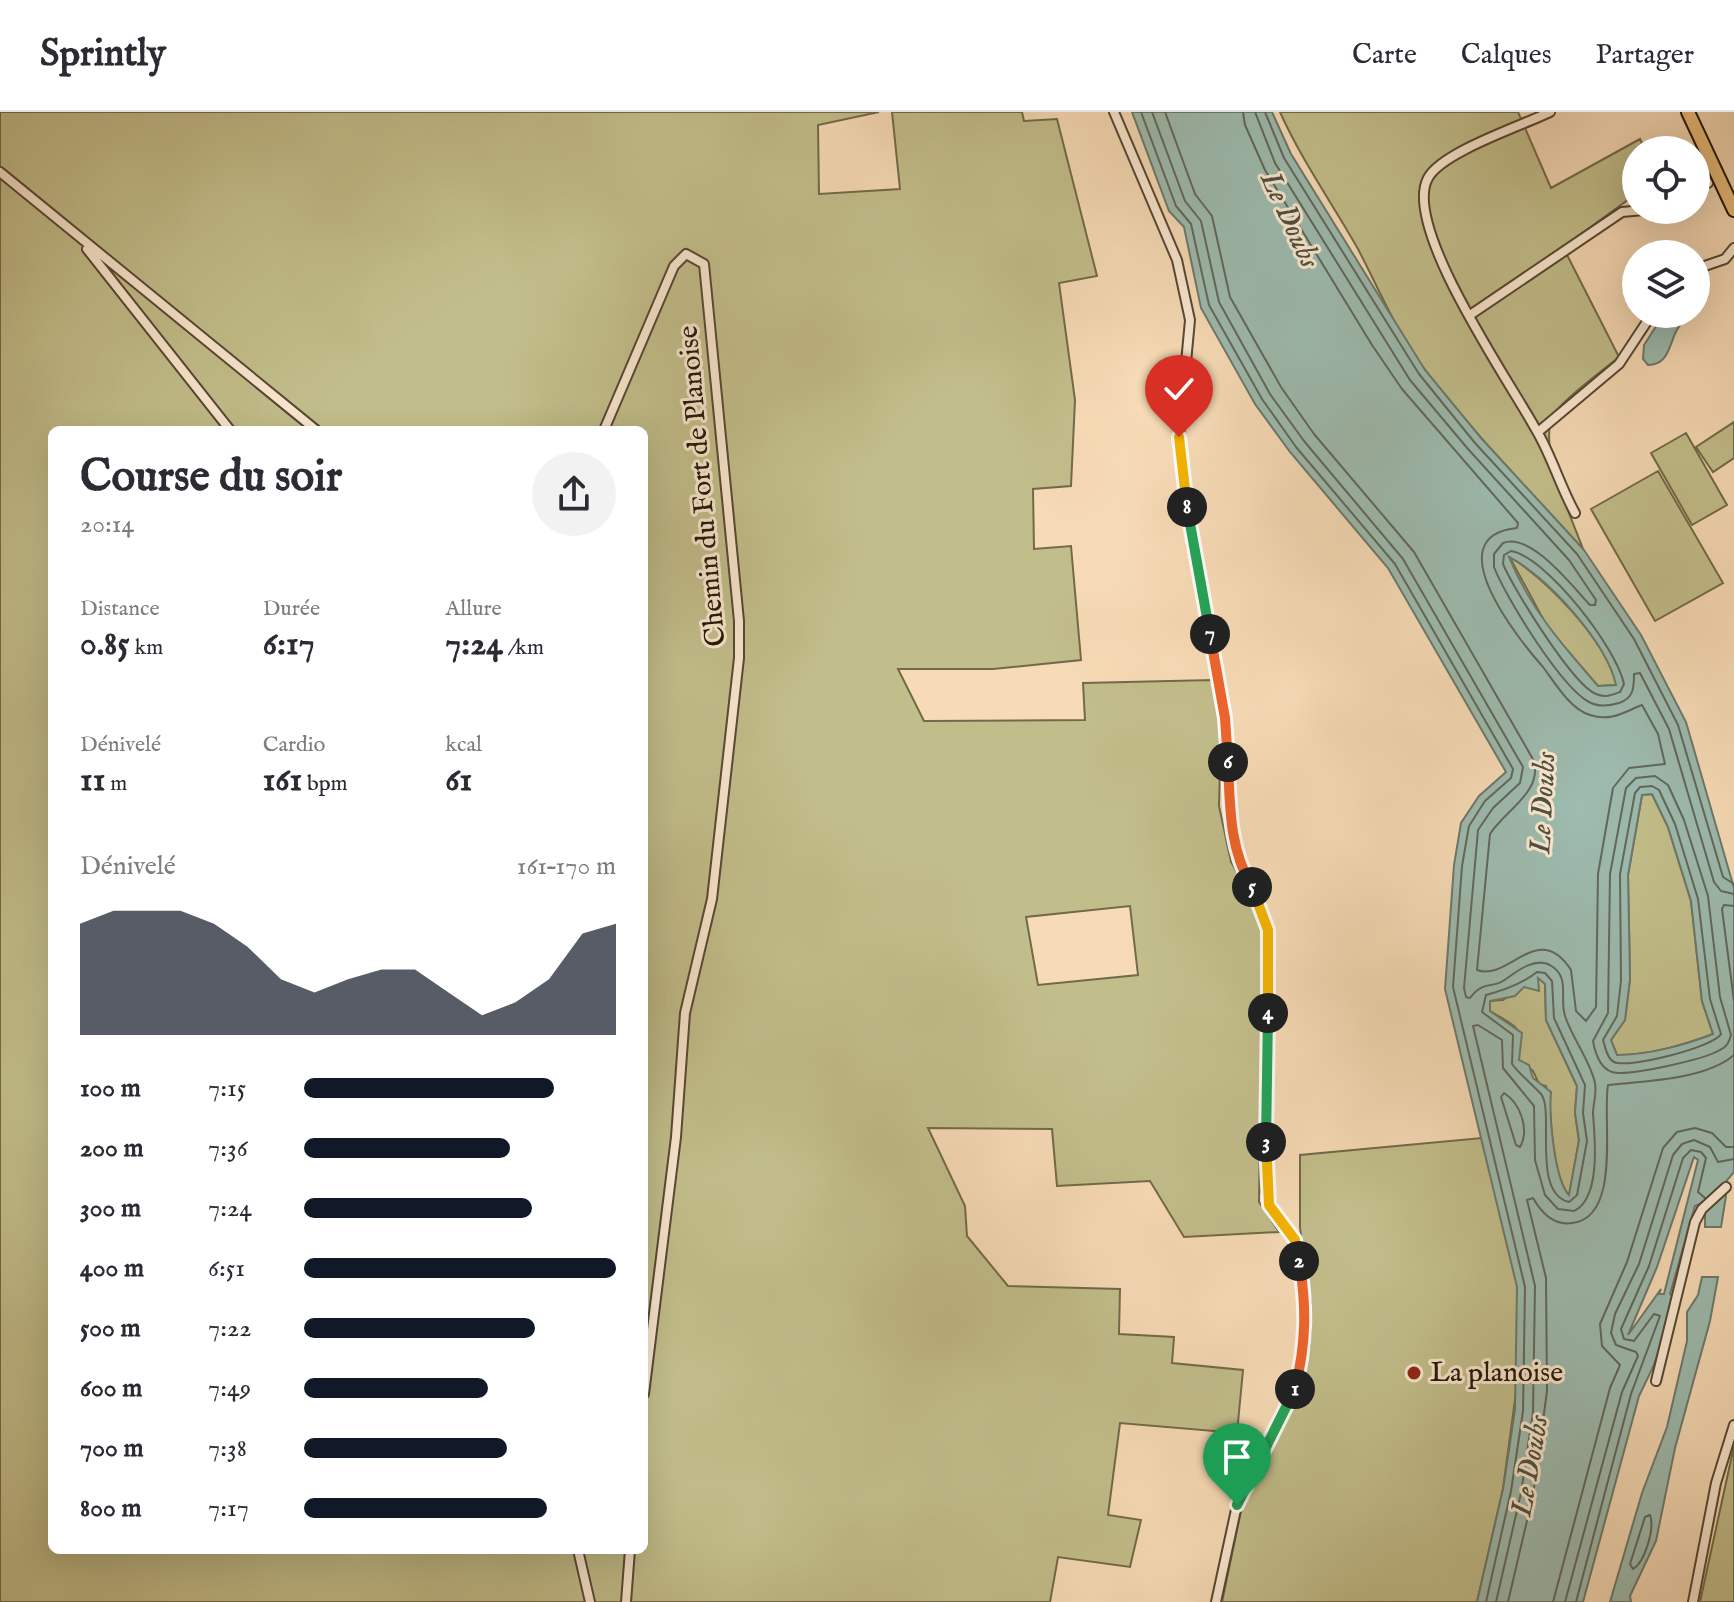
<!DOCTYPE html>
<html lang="fr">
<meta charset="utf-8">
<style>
:root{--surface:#fff;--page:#f2f2f3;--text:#2b2b33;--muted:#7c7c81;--line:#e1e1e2;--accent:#111827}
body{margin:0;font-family:"IM FELL English",serif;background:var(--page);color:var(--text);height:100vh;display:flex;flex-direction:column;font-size:30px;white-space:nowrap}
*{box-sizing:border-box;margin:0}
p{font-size:26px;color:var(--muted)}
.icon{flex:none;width:44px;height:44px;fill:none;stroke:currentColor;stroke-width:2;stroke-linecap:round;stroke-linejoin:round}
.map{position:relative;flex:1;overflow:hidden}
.panel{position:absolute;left:48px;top:314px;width:600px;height:1128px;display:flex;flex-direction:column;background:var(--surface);border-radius:12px;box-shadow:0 8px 32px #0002}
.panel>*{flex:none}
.tools{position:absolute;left:1622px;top:24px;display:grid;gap:16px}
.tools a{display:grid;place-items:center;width:88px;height:88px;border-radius:50%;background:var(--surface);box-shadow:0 8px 32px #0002;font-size:40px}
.pin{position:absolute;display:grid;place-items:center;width:68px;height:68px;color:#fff;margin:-82px -34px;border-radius:50% 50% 50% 0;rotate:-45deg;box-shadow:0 0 8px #0007}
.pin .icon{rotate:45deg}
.km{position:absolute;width:40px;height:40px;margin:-20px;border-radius:50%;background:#222;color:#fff;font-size:22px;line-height:40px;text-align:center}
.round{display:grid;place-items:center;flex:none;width:84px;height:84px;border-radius:42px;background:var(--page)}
.summary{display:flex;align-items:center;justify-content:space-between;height:136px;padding:0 32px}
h1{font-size:44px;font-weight:800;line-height:60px}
.figures{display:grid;grid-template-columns:repeat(3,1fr);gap:12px;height:136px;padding:8px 32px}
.figures div{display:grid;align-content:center}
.figures b{font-size:34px;font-weight:800}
.figures small{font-size:22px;font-weight:400}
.figures p{font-size:22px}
.chart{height:224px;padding:16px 32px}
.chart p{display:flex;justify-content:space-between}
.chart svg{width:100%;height:144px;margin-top:8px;fill:var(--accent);opacity:.7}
ul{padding:0 32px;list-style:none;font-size:26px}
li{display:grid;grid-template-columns:128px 96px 1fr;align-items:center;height:60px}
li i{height:20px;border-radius:10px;background:var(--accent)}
header{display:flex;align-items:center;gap:48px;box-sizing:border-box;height:112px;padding:0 40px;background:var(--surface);border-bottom:2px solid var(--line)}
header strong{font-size:38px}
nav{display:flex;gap:44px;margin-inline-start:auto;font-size:28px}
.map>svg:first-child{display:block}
.green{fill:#c2be8b;stroke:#726a49;stroke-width:2;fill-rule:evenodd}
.water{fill:#9dbbaf;stroke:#6c796c;stroke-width:2;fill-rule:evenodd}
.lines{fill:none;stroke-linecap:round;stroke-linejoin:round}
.shore{stroke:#60685b;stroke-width:2}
.minor-casing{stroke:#574733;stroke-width:12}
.primary-casing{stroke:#221607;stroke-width:16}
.minor{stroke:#fae8d0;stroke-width:8}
.primary{stroke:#ecbe7b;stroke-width:12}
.split-1-casing{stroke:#fff;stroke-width:16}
.split-2-casing{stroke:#fff;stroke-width:16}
.split-3-casing{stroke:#fff;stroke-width:16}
.split-4-casing{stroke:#fff;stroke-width:16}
.split-5-casing{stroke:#fff;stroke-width:16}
.split-6-casing{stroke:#fff;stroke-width:16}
.split-7-casing{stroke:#fff;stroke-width:16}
.split-8-casing{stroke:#fff;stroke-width:16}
.split-9-casing{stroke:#fff;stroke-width:16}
.split-1{stroke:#22a559;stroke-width:10}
.split-2{stroke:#f0652b;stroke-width:10}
.split-3{stroke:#f5b400;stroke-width:10}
.split-4{stroke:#22a559;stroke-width:10}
.split-5{stroke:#f5b400;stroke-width:10}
.split-6{stroke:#f0652b;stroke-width:10}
.split-7{stroke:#f0652b;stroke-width:10}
.split-8{stroke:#22a559;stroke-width:10}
.split-9{stroke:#f5b400;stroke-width:10}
.poi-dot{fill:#8f2418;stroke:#fae8d0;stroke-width:3}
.labels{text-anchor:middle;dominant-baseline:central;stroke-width:6;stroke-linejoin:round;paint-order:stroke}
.street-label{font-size:28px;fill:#221607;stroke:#fae8d0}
.poi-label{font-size:28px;fill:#221607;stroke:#fae8d0;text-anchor:start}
.water-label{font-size:30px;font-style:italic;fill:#4d5042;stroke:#fae8d0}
</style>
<header>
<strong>Sprintly</strong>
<nav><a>Carte</a><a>Calques</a><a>Partager</a></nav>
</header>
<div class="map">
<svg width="1734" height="1490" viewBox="0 0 1734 1490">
<rect width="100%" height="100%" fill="#f7dbb6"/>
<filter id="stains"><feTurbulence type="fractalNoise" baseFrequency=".0025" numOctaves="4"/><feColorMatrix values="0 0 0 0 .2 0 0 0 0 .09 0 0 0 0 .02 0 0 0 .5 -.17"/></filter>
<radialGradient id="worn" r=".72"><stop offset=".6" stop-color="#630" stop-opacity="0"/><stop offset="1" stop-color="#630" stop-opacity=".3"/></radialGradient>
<path class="green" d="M0,0H879L818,13L819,82L900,77L892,0H1022L1024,9L1057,7L1097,164L1059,171L1075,288L1071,374L1033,377L1034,437L1071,434L1081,548L993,557H898L924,609L1085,608L1083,571L1213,568L1221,619L1219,694L1231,750L1253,788L1263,817L1259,1090L1279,1120L1184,1125L1150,1069L1057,1074L1052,1017L928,1016L965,1094L967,1124L1008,1174L1120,1177L1119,1222L1174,1225L1172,1251L1243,1258L1237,1321L1120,1311L1108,1403L1141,1408L1130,1455L1058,1445L1050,1490H0ZM52,318H644V1438H52ZM1130,794L1138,863L1038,873L1026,805Z
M1280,0H1518L1551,76L1640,27L1645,38H1636V82L1563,135L1619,245C1605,257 1562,288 1554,302C1536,332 1572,406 1583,437C1530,379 1474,322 1426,259C1397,222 1380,179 1358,137C1332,91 1302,49 1280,0Z
M1734,310V346L1713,360L1696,335Z
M1686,321L1727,393L1692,413L1651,341Z
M1658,359L1723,471L1655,509L1591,397Z
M1509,444C1548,469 1605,527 1617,573L1598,574L1548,516Z
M1652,682L1668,715L1691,789L1702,889L1713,922C1685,933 1648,943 1617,943L1611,928L1625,908L1630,867L1628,763L1642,683Z
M1538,865L1545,872L1546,908L1577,974L1575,1001L1579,1029L1569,1084C1545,1057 1556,1008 1546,974L1539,972L1533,959L1519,948C1517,911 1525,920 1490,899L1489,889L1503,888Z
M1482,1026L1517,1168V1273L1503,1377L1477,1490H1222L1242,1394L1299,1274L1311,1218L1300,1115V1043Z
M1734,1334V1490H1700Z"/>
<path class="water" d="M1132,0H1272L1291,42L1425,258L1481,326L1584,438L1641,523L1686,610L1734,776V1060L1723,1073L1726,1084L1721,1115H1705V1101L1700,1092L1695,1094L1670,1182L1675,1187L1654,1253L1639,1284L1583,1490H1477L1503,1377L1515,1298L1517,1175L1445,877L1454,753L1461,711L1479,684L1506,660L1388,456L1290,340L1255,292L1201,196L1184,115L1169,99ZM1509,445C1547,464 1607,531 1616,573L1598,574C1563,534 1529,495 1509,445ZM1652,682L1668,715L1691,789L1702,889L1713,922C1685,933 1648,943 1617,943L1611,928L1625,908L1630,867L1628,763L1642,683ZM1538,866L1545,872L1546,908L1577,974L1575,1001L1579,1028L1569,1083C1554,1067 1549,1002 1551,980L1533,966L1529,953L1519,948L1522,921L1490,899V889L1515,884L1524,875L1539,879ZM1694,1045L1698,1048L1664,1182H1659L1661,1177L1628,1223L1657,1155Z
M1664,202L1692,203C1688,207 1681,210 1678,216C1669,230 1670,253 1648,253L1643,247L1644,233Z
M1702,1165H1718L1710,1209L1675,1336L1656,1429L1630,1484L1631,1490H1610L1642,1381L1667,1315L1687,1229V1200L1698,1183Z"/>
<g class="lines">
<path class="shore" d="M1141,0L1176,94L1191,112L1209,193L1262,287L1296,335L1395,452L1513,657L1511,666L1485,689L1469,714L1462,754L1453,875L1525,1175L1523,1299L1511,1379L1486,1490
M1152,0L1185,89L1201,109L1219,190L1270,282L1304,329L1403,447L1523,655L1520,671L1493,696L1478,718L1464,876L1466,885L1470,886C1484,867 1492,878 1506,867C1517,859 1535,845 1550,853C1571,865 1559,886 1565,904C1572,926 1590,948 1595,971C1597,982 1593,992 1593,1002C1595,1027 1601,1086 1574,1099L1558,1097L1545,1083L1535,1048L1534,994L1503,956L1502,928L1478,913L1473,914L1535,1174L1533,1300L1521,1381L1496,1490
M1165,0L1195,82L1212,104L1230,185L1281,275L1314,322L1414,440L1534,649C1542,681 1505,698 1490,722L1477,858C1509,870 1538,807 1571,858L1576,899L1586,909L1596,895L1598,762L1613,676L1629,656L1665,652L1658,622L1642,593C1624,600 1611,610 1590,603C1570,597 1555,571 1543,555C1519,528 1435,424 1517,416L1518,411L1402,277L1372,233L1265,58L1245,13L1243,0
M1255,0L1275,51L1410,268L1468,337L1569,448L1596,488L1595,493H1590C1572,474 1531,420 1503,431L1494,442V455C1506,486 1561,575 1589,590C1598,595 1609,594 1619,591C1634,586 1634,575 1634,562L1640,561L1669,617L1714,770L1721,779L1734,782
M1265,0L1284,46L1419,262L1475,331L1577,442L1634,527L1678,613L1723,765L1734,772
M1511,439C1547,445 1617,537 1624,572L1620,580C1612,583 1605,586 1596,582C1573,573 1514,478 1503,452L1504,443Z
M1655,664L1668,673L1684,708L1708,784L1720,885L1731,923C1729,930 1727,935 1720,938C1705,947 1628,965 1612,960C1600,956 1595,940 1593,929L1608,901L1610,762L1626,676L1636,666Z
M1652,674L1659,678L1675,712L1698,787L1710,887L1721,922C1714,935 1628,957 1614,950C1607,947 1605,934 1603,928L1617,904L1621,869L1620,762L1635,681L1640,675Z
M1734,794L1724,793L1722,797L1734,889
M1537,860L1545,861L1552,869L1554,906L1585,973L1583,1001L1587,1029L1577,1083L1569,1090C1531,1081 1555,999 1541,982C1531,971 1520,963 1512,952L1513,923L1482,900L1486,883C1505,878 1522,872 1537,860Z
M1504,981C1520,991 1530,1017 1520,1035L1516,1033L1501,985Z
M1650,1403C1655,1416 1645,1450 1633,1457L1630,1452L1645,1405Z
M1508,1490L1533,1383L1547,1279L1546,1166L1527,1088L1533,1086C1541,1100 1553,1114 1572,1111C1622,1106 1602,1006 1608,973C1644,969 1705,968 1734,943
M1553,1490L1610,1276L1620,1253L1602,1234L1600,1212L1627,1150L1663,1036L1677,1020L1695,1016L1712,1021L1726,1035H1734
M1565,1490L1622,1280L1638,1244L1636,1240L1616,1233L1611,1221L1615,1202L1639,1152L1673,1043L1682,1032L1694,1028L1710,1035L1718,1050L1734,1047
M1576,1490L1631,1282L1660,1204L1654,1202L1634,1229L1624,1227L1621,1217L1649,1154L1683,1046L1691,1038L1701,1040L1706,1046L1698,1080L1705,1086"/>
<g class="minor-casing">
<path id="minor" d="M1114,0L1177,148L1190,208L1179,325L1182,361L1225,606L1230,710L1240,753L1258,785L1268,818L1266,1079L1277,1107L1295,1128L1306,1192L1305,1232L1295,1277L1237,1393L1216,1490
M1550,0C1521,14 1442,40 1428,66C1401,115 1513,274 1539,323C1553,348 1561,376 1575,401
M0,60L316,318
M1696,77L1708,71
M87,137L230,318
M1696,157L1725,147L1734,136
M1470,203L1622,100L1644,98
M604,318L674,154L686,142L704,152L739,509V546L712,787L685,901L676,1025L644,1282
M1538,320L1619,252L1652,202
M1656,1269L1695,1110L1702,1097L1726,1075
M578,1438L590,1490
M626,1490L630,1438
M1693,1490L1716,1371L1734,1313"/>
</g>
<g class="primary-casing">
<path id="primary" d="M1688,0L1734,98"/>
</g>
<use href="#minor" class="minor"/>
<use href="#primary" class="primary"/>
</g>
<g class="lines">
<g class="split-1-casing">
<path id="split-1" d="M1237,1393L1295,1277"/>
</g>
<g class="split-2-casing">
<path id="split-2" d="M1295,1277C1306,1232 1307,1195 1299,1149"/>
</g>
<g class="split-3-casing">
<path id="split-3" d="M1266,1030L1269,1093L1295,1128L1299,1149"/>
</g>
<g class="split-4-casing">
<path id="split-4" d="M1266,1030L1268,901"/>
</g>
<g class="split-5-casing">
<path id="split-5" d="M1252,775L1268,818V901"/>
</g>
<g class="split-6-casing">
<path id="split-6" d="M1228,650C1230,694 1229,736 1252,775"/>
</g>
<g class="split-7-casing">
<path id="split-7" d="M1210,522L1225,606L1228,650"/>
</g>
<g class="split-8-casing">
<path id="split-8" d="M1187,395L1210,522"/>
</g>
<g class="split-9-casing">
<path id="split-9" d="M1179,325L1187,395"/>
</g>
<use href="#split-1" class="split-1"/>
<use href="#split-2" class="split-2"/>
<use href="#split-3" class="split-3"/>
<use href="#split-4" class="split-4"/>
<use href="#split-5" class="split-5"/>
<use href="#split-6" class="split-6"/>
<use href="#split-7" class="split-7"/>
<use href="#split-8" class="split-8"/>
<use href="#split-9" class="split-9"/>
</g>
<circle class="poi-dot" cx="1414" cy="1261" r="8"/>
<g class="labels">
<g class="street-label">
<text transform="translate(703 374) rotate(-95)">Chemin du Fort de Planoise</text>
</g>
<g class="poi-label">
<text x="1430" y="1261">La planoise</text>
</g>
<g class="water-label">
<text transform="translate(1289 108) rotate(65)">Le Doubs</text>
<text transform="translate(1544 691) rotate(-87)">Le Doubs</text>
<text transform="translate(1531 1354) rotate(-80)">Le Doubs</text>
</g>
</g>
<rect width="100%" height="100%" filter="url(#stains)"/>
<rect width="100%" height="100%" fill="url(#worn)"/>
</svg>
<div class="tools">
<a><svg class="icon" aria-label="locate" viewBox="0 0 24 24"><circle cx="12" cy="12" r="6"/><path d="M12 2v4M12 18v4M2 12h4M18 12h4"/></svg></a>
<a><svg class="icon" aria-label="layers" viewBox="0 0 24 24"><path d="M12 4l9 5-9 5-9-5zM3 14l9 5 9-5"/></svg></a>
</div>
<div class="pin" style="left:1237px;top:1393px;background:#1e9e55"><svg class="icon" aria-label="arrive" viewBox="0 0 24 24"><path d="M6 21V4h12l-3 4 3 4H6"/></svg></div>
<div class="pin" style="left:1179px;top:325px;background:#d93025"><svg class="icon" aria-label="check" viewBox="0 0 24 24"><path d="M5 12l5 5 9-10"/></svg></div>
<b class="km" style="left:1295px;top:1277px">1</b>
<b class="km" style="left:1299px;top:1149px">2</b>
<b class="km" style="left:1266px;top:1030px">3</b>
<b class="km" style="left:1268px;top:901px">4</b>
<b class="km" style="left:1252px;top:775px">5</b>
<b class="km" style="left:1228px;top:650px">6</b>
<b class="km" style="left:1210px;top:522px">7</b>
<b class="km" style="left:1187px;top:395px">8</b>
<section class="panel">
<div class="summary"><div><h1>Course du soir</h1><p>20:14</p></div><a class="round"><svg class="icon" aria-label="share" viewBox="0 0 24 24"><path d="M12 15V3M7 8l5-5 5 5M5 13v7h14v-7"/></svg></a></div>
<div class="figures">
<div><p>Distance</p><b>0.85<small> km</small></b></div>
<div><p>Durée</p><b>6:17</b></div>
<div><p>Allure</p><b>7:24<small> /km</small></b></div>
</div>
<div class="figures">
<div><p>Dénivelé</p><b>11<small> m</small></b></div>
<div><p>Cardio</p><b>161<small> bpm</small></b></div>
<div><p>kcal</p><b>61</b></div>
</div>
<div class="chart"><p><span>Dénivelé</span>161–170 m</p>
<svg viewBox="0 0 160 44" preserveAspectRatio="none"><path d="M0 44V10L10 6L20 6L30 6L40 10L50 17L60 27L70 31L80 27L90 24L100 24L110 31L120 38L130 34L140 27L150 13L160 10V44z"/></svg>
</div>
<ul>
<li><b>100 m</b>7:15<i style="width:80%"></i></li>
<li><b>200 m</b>7:36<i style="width:66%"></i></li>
<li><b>300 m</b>7:24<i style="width:73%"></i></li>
<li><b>400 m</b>6:51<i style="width:100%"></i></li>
<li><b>500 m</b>7:22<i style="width:74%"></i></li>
<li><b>600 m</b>7:49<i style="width:59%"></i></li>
<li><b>700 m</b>7:38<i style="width:65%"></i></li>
<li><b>800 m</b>7:17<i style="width:78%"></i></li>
</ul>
</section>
</div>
